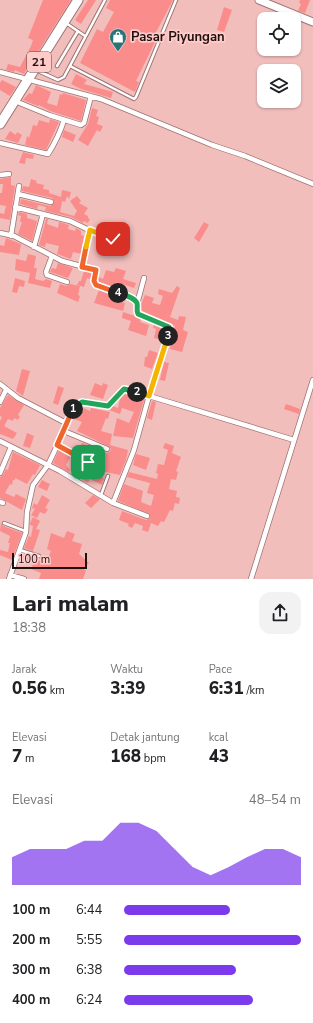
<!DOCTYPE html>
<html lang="id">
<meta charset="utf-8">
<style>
:root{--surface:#fff;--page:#f2f2f2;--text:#202124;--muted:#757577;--accent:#7c3aed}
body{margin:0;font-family:"Nunito Sans",sans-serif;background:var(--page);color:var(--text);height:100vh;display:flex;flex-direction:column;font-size:15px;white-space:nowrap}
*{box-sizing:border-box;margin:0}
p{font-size:13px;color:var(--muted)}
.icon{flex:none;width:22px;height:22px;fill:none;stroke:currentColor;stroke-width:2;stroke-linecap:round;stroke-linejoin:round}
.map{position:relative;height:579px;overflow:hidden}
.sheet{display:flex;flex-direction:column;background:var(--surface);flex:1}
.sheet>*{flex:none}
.fabs{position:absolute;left:257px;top:12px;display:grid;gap:8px}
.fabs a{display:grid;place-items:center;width:44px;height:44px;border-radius:8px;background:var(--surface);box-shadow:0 1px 3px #0004;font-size:20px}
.scale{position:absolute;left:12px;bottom:10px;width:75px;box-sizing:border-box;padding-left:4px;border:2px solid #211010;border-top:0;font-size:11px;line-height:14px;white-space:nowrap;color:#211010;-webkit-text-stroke:3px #fecbc9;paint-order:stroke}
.pin{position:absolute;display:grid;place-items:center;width:34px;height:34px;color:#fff;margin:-17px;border-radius:8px;box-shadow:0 2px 6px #0006}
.km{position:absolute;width:20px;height:20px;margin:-10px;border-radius:50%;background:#222;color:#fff;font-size:11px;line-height:20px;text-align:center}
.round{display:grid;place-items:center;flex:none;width:42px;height:42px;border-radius:12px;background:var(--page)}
.head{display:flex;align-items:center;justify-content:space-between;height:68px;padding:0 12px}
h1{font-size:22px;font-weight:800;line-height:30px}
.metrics{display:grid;grid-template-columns:repeat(3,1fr);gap:6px;height:68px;padding:4px 12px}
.metrics div{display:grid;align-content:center}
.metrics b{font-size:17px;font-weight:800}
.metrics small{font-size:11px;font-weight:400}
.metrics p{font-size:11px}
.chart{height:112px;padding:8px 12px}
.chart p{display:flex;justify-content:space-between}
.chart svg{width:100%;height:72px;margin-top:4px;fill:var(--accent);opacity:.7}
ul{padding:0 12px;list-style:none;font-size:13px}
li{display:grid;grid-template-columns:64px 48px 1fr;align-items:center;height:30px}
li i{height:10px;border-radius:5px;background:var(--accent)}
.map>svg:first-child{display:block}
.building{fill:#fb8c8c}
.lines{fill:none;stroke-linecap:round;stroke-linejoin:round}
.lane-casing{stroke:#a07271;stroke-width:4.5}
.street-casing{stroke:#a07271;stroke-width:6}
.secondary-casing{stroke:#a07271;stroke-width:9}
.highway-casing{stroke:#a07271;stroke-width:11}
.lane{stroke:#fff;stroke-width:2.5}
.street{stroke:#fff;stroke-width:4.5}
.secondary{stroke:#fff;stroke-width:7}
.highway{stroke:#fff;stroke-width:9}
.split-1-casing{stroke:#fff;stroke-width:8}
.split-2-casing{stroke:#fff;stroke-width:8}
.split-3-casing{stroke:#fff;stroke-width:8}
.split-4-casing{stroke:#fff;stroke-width:8}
.split-5-casing{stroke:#fff;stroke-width:8}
.split-6-casing{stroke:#fff;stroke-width:8}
.split-1{stroke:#f0652b;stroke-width:5}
.split-2{stroke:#22a559;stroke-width:5}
.split-3{stroke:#f5b400;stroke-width:5}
.split-4{stroke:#22a559;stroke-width:5}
.split-5{stroke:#f0652b;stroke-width:5}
.split-6{stroke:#f5b400;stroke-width:5}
.labels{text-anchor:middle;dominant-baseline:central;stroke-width:3.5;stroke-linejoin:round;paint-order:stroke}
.shield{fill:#fecbc9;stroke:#634848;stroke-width:1}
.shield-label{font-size:12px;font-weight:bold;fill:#211010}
.poi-label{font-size:13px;font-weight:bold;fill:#211010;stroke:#fecbc9;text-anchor:start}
</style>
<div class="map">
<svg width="313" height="579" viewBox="0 0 313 579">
<rect width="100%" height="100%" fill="#f1bebc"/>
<path class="building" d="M43,0H71L31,63H30L24,74L15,70L14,72L6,70L8,64L20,67L31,46L33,40L28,38Z
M88,0H96L81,24L75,20Z
M110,0H173L153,38L156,40L136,81L139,82L135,92L80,63L97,29L103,32L114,12L106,8Z
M300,0H310L305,13L298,11L301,4L299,3Z
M224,7L232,10L224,32L217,30Z
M76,74L87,80L84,84L113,92L111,98L81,89L71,84Z
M2,80L16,87L10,96L0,90V83Z
M36,85L51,92L47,103L57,106L60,94L62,95L63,93L86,100L81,121L50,111L39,105L38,106L23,100L29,93L32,94Z
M92,108L98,110L96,116L99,117L97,124L103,126L100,132L97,130L88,146L78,140L88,124Z
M50,119L59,122L46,150L25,145L27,136L29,138L33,125L37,126L39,120L49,123Z
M64,130L76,135L73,142L62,137Z
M10,131L16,135L17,132L22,135L18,143L5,139Z
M23,152L34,155L33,159L26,158L25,164L19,163Z
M11,177V185L15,186L10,220L0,218V213L4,214L6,206L0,205V193H2L3,184H0V179Z
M31,179L37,181L36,183L44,185L43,189L49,190V193L61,197L62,190L71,192L69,199L67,196L65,202L62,201L60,212L74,216L77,211L70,201L77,196L81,201L79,203L88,208L84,214L88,216V218L90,219L88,223L84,221L83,223L71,217L45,211L46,207L38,205L37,209L20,204L21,199L50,206L54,203V201L52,198L22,191L23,186L29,187Z
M19,212L27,214V218L37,221L32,241L18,234L22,222H20L21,216L18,215Z
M46,219H48L47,224L58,228L59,222L69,225L68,229L75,231L76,228L81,231V235L84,236L81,254L73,252L71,259L57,254L59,246L46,243L45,247L39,245Z
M204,222L209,225L199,242L194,238Z
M6,238L21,244L19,255L0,252V245L4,246Z
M28,254L36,256L34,268H37L35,279L43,281L46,279L52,281L50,288L28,283L30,273L15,270L16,259L26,261Z
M58,263L73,268L68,278L50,272L52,268L56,269Z
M116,268L126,271L123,279L136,283L134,288L122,284V288L116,287V288L99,282L98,277L103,279L106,270L114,272Z
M84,271L92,273L90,279L87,278L84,287L77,285L79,281H81Z
M15,278L25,281L24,287L19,286L17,293L12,292Z
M60,284L66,286L70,284L80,286L78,295L80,296L78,302L57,293Z
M177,286L180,288L170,317L178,320L179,316L186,317L183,330L188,332L182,352L170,349L175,326L142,311L141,305L145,295L154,298L152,303L160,305L163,296L158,294L159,289L172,293Z
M99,290L111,294L109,299L125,303L123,311L94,303Z
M123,312L135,316L141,319L140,322L149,325L146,336L128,330L131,321L122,318Z
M154,324L165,329L163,330L161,340L154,338L156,329L153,328Z
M149,350L158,353L152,369L144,366L145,357H147Z
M164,362L169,363L165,381L160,380Z
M22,369L30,371L23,396L16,391Z
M95,383L102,386L103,383L108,385L103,399L90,395Z
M58,386L64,388L58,405L53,403Z
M124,394L144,400L133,438L113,436L117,418L129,423L134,412L122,408L120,414L109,410L113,406L118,408L120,398Z
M8,395L24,405L18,415L20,416L18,420L14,418L13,421L8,419L4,426L17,433L13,439L0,434V421L2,417L0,416V408Z
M152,401L156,402L152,420L147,418Z
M286,404L300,409L299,414L284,409Z
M84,408L90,411L91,408L110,412L108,419L106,418L101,431L112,434L110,445L128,450L126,460L120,475L101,471L105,459L92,452L90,455L79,450L82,443L106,453L110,452L111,449L108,446L77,431L82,422L74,419L77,412L81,414Z
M27,433L34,436L30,448L23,446Z
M165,443L174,446L172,453L181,457L176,471L178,472L176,480L171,479L169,489L177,491L176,497L180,498L179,504L175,503L173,511L170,510L164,522L161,521L158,526L151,523L148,532L142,530L143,526L135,523L132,528L128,526L129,524L119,520L122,511L146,520L150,518V514L118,501L124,484L143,491L141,502L151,506L154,495L147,493L150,483L127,477L129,472L157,479L158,474L156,473L158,464L164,465L168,450L163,448Z
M59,450L71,456L66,465L70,470L68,472L53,463Z
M13,452L40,465L35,475L33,474L27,484L15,478V480H13L12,485L10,484L5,493L14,497L16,494L26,499L22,510L0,498V477L3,475L6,469L8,470Z
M136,454L150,458L146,470L133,465Z
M91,463L100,468L98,476L104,478L102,485L90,479L88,483L73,473L77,467L82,469L83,466L87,468Z
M42,480L50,484L47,491L38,487Z
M42,495L50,500L45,508L48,509L45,514L40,512L37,518L31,515L35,509L32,508L34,503L37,505Z
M93,495L100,499L91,508L85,503Z
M33,517L40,521L36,529L40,530L33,551L24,548L29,536L31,537L33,526L30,525V523Z
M1,523L3,526L22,533L12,560L0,555V550L8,552L10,543H8L10,536L0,531Z
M67,531L75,534L72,541L82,544L79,554L89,563L83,569L86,570L83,579H39L41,573L31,569L33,564L21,558L22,554L46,563L51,551L47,549L51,533L64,538Z"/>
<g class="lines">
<g class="lane-casing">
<path id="lane" d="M66,23L85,36
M57,66L78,31
M70,66L134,99L136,97L176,0
M36,70L58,80L64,77L105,0
M101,495L108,476
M4,523L25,531
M20,550L39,556"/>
</g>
<g class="street-casing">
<path id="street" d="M0,72L101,99L212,145L245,156L313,184
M15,101L49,115L81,125L84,123L91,96
M0,143L48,154C55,143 60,133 64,120
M0,175L9,174
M18,194L51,202
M15,207L70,221L89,230L82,267
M89,230L110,237L117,242
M0,233L14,236L62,261L96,270L94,281L96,285L134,299L137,304L138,314L166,325L170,329L149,396L124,389L108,406L82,401L73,409L66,423L64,431L48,465L33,485L27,512L26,532L9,579
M11,236L19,186
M34,247L43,214
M52,256L46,272L47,275L67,282
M137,304L144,278
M0,384L18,398L66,423
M0,402L6,390
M64,431L107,449
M0,441L60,471L113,503L134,450L149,396L294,440
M57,445L88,461
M0,473L11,447
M0,502L3,503
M113,503L147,516
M10,575L24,579
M251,579L313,380"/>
</g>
<g class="secondary-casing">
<path id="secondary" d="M259,0L313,22"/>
</g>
<g class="highway-casing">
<path id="highway" d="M0,124L78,0"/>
</g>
<use href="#lane" class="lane"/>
<use href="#street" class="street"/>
<use href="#secondary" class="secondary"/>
<use href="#highway" class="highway"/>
</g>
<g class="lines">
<g class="split-1-casing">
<path id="split-1" d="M73,409L57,445L88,462"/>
</g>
<g class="split-2-casing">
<path id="split-2" d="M73,409L82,402L108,406L124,389L137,392"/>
</g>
<g class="split-3-casing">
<path id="split-3" d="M137,392L149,396L168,336"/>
</g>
<g class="split-4-casing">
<path id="split-4" d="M118,293C124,295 134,297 137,303C138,307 136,310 138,314L169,327L168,336"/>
</g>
<g class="split-5-casing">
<path id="split-5" d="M86,247L82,267L96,270L94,281L96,285L118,293"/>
</g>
<g class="split-6-casing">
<path id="split-6" d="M86,247L90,230L113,239"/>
</g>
<use href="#split-1" class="split-1"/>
<use href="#split-2" class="split-2"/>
<use href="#split-3" class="split-3"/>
<use href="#split-4" class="split-4"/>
<use href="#split-5" class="split-5"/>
<use href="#split-6" class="split-6"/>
</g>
<defs>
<g id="shop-pin" transform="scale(0.9)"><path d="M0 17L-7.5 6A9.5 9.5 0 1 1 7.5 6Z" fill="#2a7478" stroke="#fecbc9"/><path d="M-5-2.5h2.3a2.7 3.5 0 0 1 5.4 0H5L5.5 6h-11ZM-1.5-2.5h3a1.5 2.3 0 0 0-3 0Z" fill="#fff"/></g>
</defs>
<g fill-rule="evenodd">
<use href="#shop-pin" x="118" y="37"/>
</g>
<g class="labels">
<rect class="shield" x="27" y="52" width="24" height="20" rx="3"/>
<g class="shield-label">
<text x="39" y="62">21</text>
</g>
<g class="poi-label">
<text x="131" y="37">Pasar Piyungan</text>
</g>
</g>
</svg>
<div class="fabs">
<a><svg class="icon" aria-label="locate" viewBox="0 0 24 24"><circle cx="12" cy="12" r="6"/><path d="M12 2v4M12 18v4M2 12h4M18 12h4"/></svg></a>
<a><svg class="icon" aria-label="layers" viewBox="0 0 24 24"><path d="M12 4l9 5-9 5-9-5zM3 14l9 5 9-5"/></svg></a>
</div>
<div class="scale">100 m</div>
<div class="pin" style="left:88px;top:462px;background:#1e9e55"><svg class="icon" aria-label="arrive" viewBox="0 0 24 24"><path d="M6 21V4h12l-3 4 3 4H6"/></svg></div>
<div class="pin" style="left:113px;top:239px;background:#d93025"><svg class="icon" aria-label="check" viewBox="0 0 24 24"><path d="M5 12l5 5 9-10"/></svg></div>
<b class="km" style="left:73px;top:409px">1</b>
<b class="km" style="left:137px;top:392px">2</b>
<b class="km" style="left:168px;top:336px">3</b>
<b class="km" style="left:118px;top:293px">4</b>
</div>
<section class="sheet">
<div class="head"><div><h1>Lari malam</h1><p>18:38</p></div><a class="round"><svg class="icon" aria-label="share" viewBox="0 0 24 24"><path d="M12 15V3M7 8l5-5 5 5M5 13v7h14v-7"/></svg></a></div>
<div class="metrics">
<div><p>Jarak</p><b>0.56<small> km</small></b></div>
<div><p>Waktu</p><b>3:39</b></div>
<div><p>Pace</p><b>6:31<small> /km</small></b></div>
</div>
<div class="metrics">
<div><p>Elevasi</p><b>7<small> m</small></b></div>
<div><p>Detak jantung</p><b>168<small> bpm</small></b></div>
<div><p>kcal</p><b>43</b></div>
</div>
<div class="chart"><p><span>Elevasi</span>48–54 m</p>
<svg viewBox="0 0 160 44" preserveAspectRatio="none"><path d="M0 44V27L10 22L20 22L30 22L40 17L50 17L60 6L70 6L80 11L90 22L100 33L110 38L120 33L130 27L140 22L150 22L160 27V44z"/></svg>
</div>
<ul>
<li><b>100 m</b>6:44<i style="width:60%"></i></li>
<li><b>200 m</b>5:55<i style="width:100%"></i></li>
<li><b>300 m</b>6:38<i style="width:63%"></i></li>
<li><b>400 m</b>6:24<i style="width:73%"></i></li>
</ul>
</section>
